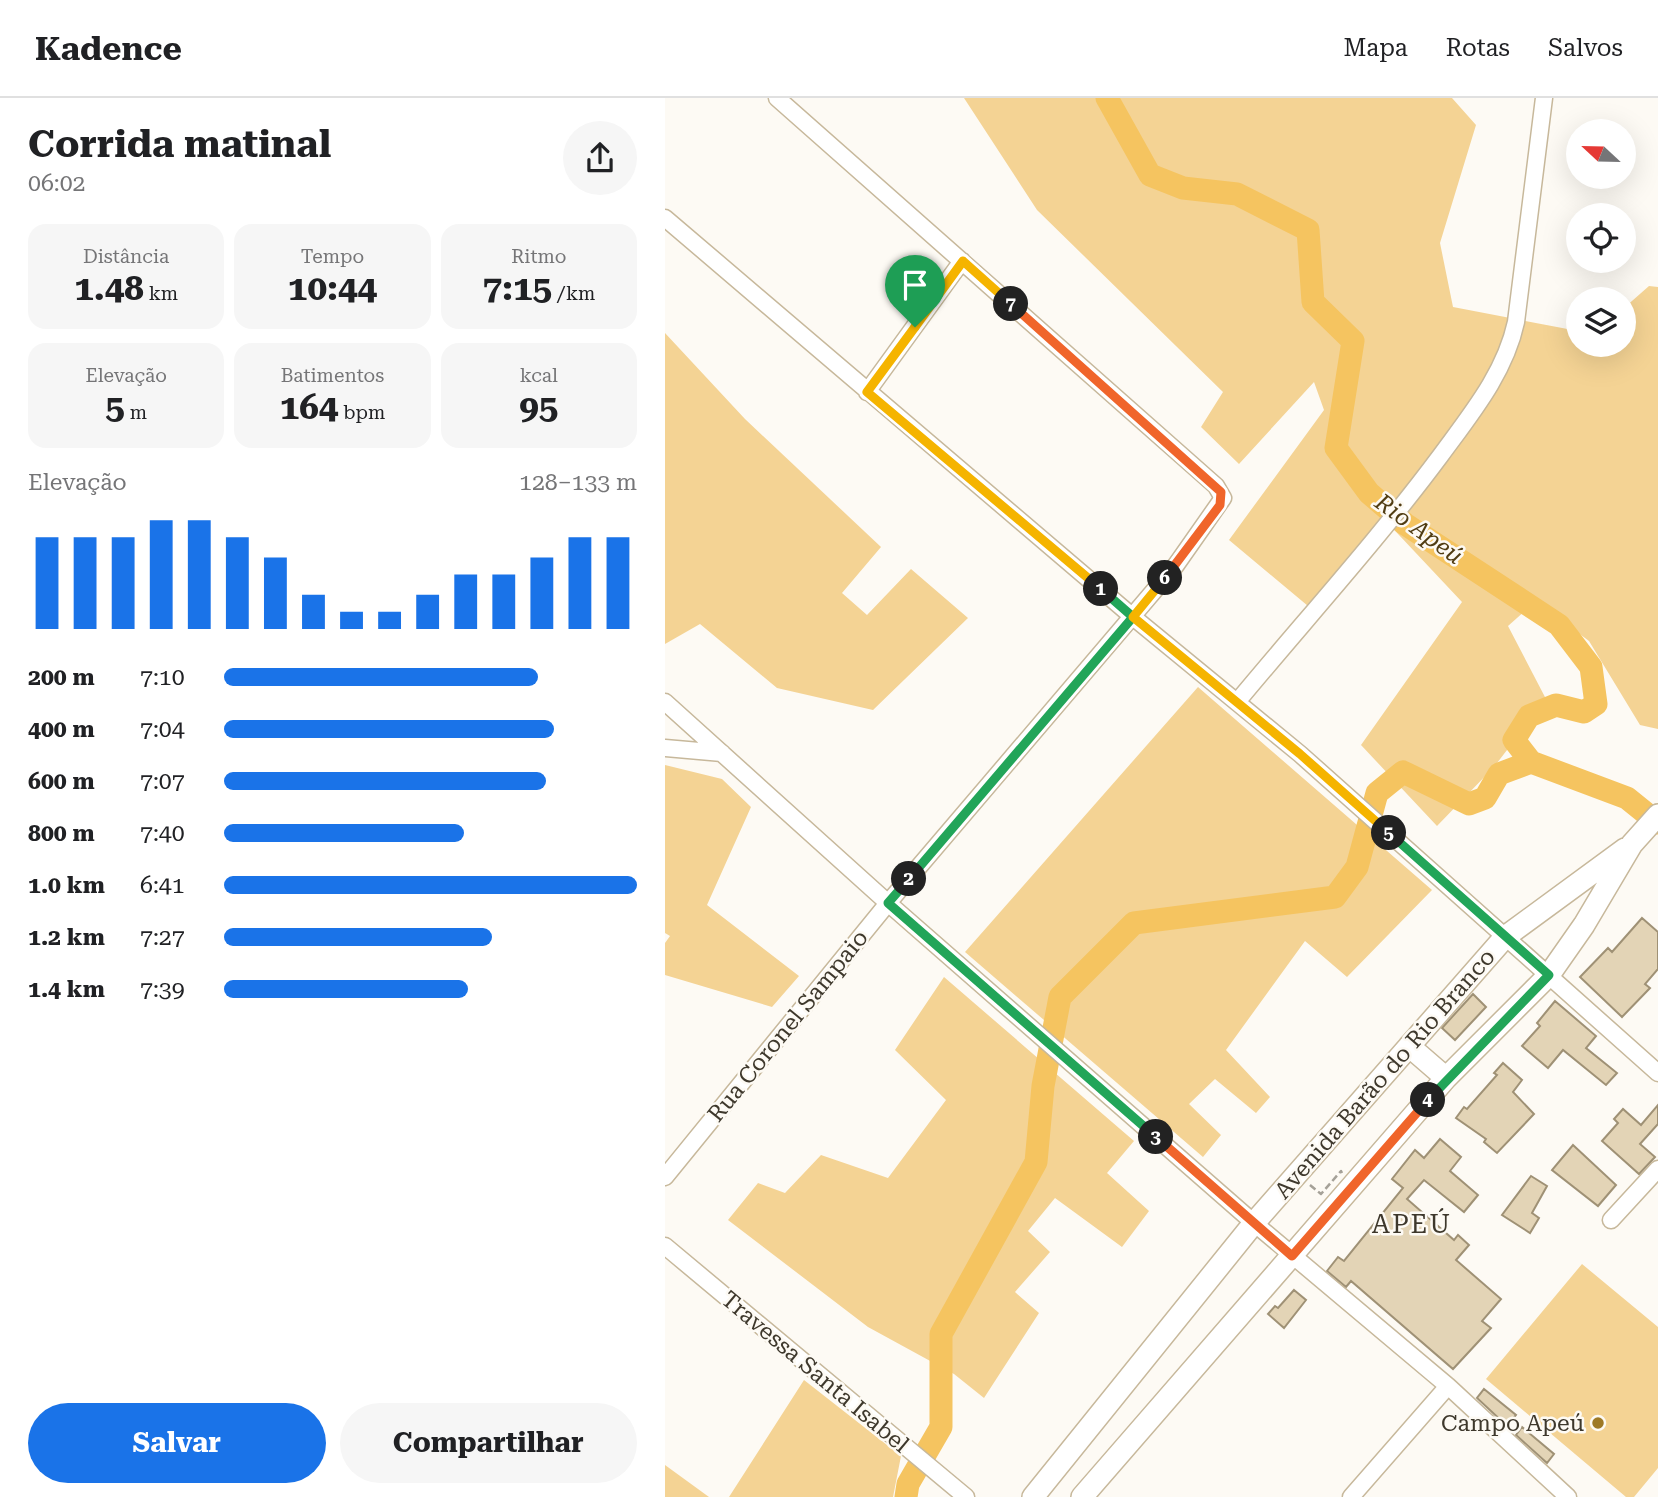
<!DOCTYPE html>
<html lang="pt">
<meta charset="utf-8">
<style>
:root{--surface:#fff;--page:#f6f6f6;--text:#202124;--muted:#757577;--line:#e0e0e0;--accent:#1a73e8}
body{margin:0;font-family:"Roboto Serif",serif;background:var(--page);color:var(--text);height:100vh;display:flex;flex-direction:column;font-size:26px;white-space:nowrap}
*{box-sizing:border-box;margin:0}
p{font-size:23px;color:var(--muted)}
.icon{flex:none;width:38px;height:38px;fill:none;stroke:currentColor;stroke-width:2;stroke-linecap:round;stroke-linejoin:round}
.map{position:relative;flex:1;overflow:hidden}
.details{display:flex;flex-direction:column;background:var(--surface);width:665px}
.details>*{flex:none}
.needle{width:46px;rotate:292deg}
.tools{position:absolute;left:901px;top:21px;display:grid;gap:14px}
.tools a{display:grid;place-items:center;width:70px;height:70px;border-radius:50%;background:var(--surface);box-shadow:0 7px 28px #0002;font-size:35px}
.pin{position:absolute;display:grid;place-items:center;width:60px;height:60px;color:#fff;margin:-72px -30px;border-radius:50% 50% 50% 0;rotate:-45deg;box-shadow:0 0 7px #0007}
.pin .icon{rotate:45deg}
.km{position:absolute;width:35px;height:35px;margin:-18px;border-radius:50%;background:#222;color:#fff;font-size:19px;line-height:35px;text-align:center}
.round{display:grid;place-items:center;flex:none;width:74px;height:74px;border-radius:37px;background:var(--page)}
.headline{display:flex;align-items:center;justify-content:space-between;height:119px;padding:0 28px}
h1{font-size:38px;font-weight:700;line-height:52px}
.stats{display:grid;grid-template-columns:repeat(3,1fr);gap:10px;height:119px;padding:7px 28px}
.stats div{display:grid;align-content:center;border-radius:18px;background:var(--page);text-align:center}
.stats b{font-size:35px;font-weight:700}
.stats small{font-size:19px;font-weight:400}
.stats p{font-size:19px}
.chart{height:196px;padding:14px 28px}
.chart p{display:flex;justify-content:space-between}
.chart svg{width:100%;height:126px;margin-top:7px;stroke:var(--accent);stroke-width:6}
.cta{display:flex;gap:14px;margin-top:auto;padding:14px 28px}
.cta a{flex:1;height:80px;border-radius:42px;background:var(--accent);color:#fff;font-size:28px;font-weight:700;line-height:80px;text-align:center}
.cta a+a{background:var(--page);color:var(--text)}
ul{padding:0 28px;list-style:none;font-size:23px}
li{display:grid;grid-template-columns:112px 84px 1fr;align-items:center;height:52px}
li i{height:18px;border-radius:9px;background:var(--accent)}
header{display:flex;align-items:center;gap:42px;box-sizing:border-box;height:98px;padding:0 35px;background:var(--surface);border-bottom:2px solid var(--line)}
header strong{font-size:33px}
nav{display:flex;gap:38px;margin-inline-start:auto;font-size:24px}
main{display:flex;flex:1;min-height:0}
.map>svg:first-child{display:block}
.green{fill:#f4d394}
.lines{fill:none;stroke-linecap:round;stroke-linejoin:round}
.river{stroke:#f5c460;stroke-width:23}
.building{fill:#e3d4b6;stroke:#9f9175;stroke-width:2}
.minor-casing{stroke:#c7b89b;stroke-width:19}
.secondary-casing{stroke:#c7b89b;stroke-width:24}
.path{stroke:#a5a198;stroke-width:2.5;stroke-dasharray:7 3.5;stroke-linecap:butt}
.minor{stroke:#fff;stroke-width:16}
.secondary{stroke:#fff;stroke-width:21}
.split-1-casing{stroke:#fff;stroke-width:14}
.split-2-casing{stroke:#fff;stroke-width:14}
.split-3-casing{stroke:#fff;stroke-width:14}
.split-4-casing{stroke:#fff;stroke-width:14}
.split-5-casing{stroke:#fff;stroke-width:14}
.split-6-casing{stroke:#fff;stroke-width:14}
.split-7-casing{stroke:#fff;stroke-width:14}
.split-8-casing{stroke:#fff;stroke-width:14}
.split-1{stroke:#f5b400;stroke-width:9}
.split-2{stroke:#22a559;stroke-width:9}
.split-3{stroke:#22a559;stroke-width:9}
.split-4{stroke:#f0652b;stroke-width:9}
.split-5{stroke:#22a559;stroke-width:9}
.split-6{stroke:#f5b400;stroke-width:9}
.split-7{stroke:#f0652b;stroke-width:9}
.split-8{stroke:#f5b400;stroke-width:9}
.poi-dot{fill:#9e7925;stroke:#fdfaf4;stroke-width:2.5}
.labels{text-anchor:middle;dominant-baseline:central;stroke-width:5;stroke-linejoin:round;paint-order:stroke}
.street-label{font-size:23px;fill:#3e382c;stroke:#fdfaf4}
.poi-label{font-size:23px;fill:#3e382c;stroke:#fdfaf4;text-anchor:end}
.water-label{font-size:24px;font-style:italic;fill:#513d13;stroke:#fdfaf4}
.quarter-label{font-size:26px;letter-spacing:2px;fill:#3e382c;stroke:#fdfaf4}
</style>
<header>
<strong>Kadence</strong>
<nav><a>Mapa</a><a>Rotas</a><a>Salvos</a></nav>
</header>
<main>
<section class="details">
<div class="headline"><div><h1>Corrida matinal</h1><p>06:02</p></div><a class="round"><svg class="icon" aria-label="share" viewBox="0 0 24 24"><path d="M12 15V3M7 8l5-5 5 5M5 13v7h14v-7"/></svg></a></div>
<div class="stats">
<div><p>Distância</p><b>1.48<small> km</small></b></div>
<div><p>Tempo</p><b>10:44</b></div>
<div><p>Ritmo</p><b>7:15<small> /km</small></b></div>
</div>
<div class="stats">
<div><p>Elevação</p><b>5<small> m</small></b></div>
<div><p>Batimentos</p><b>164<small> bpm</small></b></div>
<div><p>kcal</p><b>95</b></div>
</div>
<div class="chart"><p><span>Elevação</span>128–133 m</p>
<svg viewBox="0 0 160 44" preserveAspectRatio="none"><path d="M5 44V12M15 44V12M25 44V12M35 44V6M45 44V6M55 44V12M65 44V19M75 44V32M85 44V38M95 44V38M105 44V32M115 44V25M125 44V25M135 44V19M145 44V12M155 44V12"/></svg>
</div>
<ul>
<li><b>200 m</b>7:10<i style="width:76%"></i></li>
<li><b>400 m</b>7:04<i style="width:80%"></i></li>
<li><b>600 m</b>7:07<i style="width:78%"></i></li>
<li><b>800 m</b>7:40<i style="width:58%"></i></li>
<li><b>1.0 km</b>6:41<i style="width:100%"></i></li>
<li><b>1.2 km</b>7:27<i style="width:65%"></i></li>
<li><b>1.4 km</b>7:39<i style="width:59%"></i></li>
</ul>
<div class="cta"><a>Salvar</a><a>Compartilhar</a></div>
</section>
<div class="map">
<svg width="993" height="1399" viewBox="0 0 993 1399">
<rect width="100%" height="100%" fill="#fdfaf4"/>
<path class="green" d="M299,0H787L811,27L775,145L788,209L913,233L914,247H959V210L984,188L993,189V631L975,627L924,543L871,503L843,528L881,601L829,669L772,728L696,647L797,504L718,420L643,508L564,442L659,312L649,284L574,366L536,329L558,294L372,112Z
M0,235L80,321L216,449L177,495L202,517L246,471L303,520L208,612L112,590L35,526L0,546Z
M533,589L767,792L682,879L640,843L561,952L605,999L591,1015L550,981L524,1006L556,1037L538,1059L300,854Z
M0,667L57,681L86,709L42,807L134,878L107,909L0,877V845L5,838L0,835Z
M279,879L469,1043L442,1075L484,1113L457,1149L390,1100L363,1133L385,1154L350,1194L374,1215L319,1300L289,1276L203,1229L63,1122L93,1085L120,1095L156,1057L223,1080L281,1002L230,952Z
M917,1166L993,1229V1370L969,1399H961L821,1281Z
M139,1282L236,1358L228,1399H64Z
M0,1367L44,1399H0Z"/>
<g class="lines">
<path class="river" d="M442,0L485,77L518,90L572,96L643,132L648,204L688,243L671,350L704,395L740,426L894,527L926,569L931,606L919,614L891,607L864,618L849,642L866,664L962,700L993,725
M241,1399L243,1386L276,1329V1236L371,1064L378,988L395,899L469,825L670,799L692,769L712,695L738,674L804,706L820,700L834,676L866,664"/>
</g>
<path class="building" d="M977,820L993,834V871L980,886L985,890L957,919L915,879L943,850L947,854Z
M808,896L821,909L790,942L777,930Z
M890,903L931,938L921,950L952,975L941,987L898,952L883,970L857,948L875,928L872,925Z
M838,965L857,982L848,994L869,1016L832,1055L819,1044L821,1041L791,1020L799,1009L802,1011L832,977L829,975Z
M993,1007V1026L975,1046L990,1059L974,1076L937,1043L953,1025L949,1021L958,1011L976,1027Z
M775,1041L796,1059L785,1073L813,1097L799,1114L759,1082L742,1101L789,1142L793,1137L804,1147L791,1162L836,1201L817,1223L826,1230L788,1271L686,1183L681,1189L662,1173L673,1159L679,1163L738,1090L727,1081L750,1052L759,1060Z
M908,1047L951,1087L933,1108L887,1072Z
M866,1078L882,1088L867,1115L874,1120L865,1135L837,1117Z
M629,1192L641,1202L619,1230L603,1216L610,1208L613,1210Z
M819,1291L851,1317L842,1328L812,1300Z
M857,1329L889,1356L882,1365L851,1337Z"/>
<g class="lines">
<g class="minor-casing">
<path id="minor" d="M0,120L468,519L635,656L993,975
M202,294L297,163
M0,604L223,805L589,1125L783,1288L903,1399
M572,604C640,522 712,443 776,357C806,316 840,275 851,224L879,0
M0,650L57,655
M0,1079L223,805L511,467L558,400L551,388L112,0
M946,1122L993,1071
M0,1148L301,1399
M686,1399L783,1288"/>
</g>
<g class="secondary-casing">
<path id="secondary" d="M744,948L781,980
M368,1399L589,1125L840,839L960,751
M417,1399L781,980L884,877L919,827L967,746L993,717"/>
</g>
<path class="path" d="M645,1087L656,1096L676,1073L677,1075"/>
<use href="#minor" class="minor"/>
<use href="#secondary" class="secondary"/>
</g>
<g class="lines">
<g class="split-1-casing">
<path id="split-1" d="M250,229L202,294L436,491"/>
</g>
<g class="split-2-casing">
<path id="split-2" d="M244,781L468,519L436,491"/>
</g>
<g class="split-3-casing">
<path id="split-3" d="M244,781L223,805L491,1039"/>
</g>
<g class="split-4-casing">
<path id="split-4" d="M491,1039L627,1158L763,1002"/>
</g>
<g class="split-5-casing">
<path id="split-5" d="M724,735L884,877L763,1002"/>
</g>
<g class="split-6-casing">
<path id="split-6" d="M500,480L468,519L635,656L724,735"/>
</g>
<g class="split-7-casing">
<path id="split-7" d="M346,206L556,394L555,407L500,480"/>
</g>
<g class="split-8-casing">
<path id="split-8" d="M250,229L298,163L346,206"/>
</g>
<use href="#split-1" class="split-1"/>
<use href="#split-2" class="split-2"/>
<use href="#split-3" class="split-3"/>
<use href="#split-4" class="split-4"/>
<use href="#split-5" class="split-5"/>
<use href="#split-6" class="split-6"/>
<use href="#split-7" class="split-7"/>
<use href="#split-8" class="split-8"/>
</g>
<circle class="poi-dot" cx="933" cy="1325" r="7"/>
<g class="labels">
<g class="street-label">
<text transform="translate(123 928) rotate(-51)">Rua Coronel Sampaio</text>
<text transform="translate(720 976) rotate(-49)">Avenida Barão do Rio Branco</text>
<text transform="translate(150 1274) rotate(40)">Travessa Santa Isabel</text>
</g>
<g class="poi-label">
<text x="919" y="1325">Campo Apeú</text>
</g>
<g class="water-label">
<text transform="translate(754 431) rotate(36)">Rio Apeú</text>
</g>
<g class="quarter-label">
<text x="747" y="1126">APEÚ</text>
</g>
</g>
</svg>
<div class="tools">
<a><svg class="needle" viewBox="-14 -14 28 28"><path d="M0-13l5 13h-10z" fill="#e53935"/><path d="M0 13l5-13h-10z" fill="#757577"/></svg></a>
<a><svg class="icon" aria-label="locate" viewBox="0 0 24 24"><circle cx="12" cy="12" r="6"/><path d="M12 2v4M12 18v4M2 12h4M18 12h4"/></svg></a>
<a><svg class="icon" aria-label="layers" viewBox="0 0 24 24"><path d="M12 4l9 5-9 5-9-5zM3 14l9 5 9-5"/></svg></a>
</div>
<div class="pin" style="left:250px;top:229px;background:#1e9e55"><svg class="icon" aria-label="arrive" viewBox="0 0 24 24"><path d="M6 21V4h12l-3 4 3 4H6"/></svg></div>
<b class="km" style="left:436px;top:491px">1</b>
<b class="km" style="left:244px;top:781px">2</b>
<b class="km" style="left:491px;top:1039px">3</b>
<b class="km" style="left:763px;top:1002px">4</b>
<b class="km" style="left:724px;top:735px">5</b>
<b class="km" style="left:500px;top:480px">6</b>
<b class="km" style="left:346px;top:206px">7</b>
</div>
</main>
